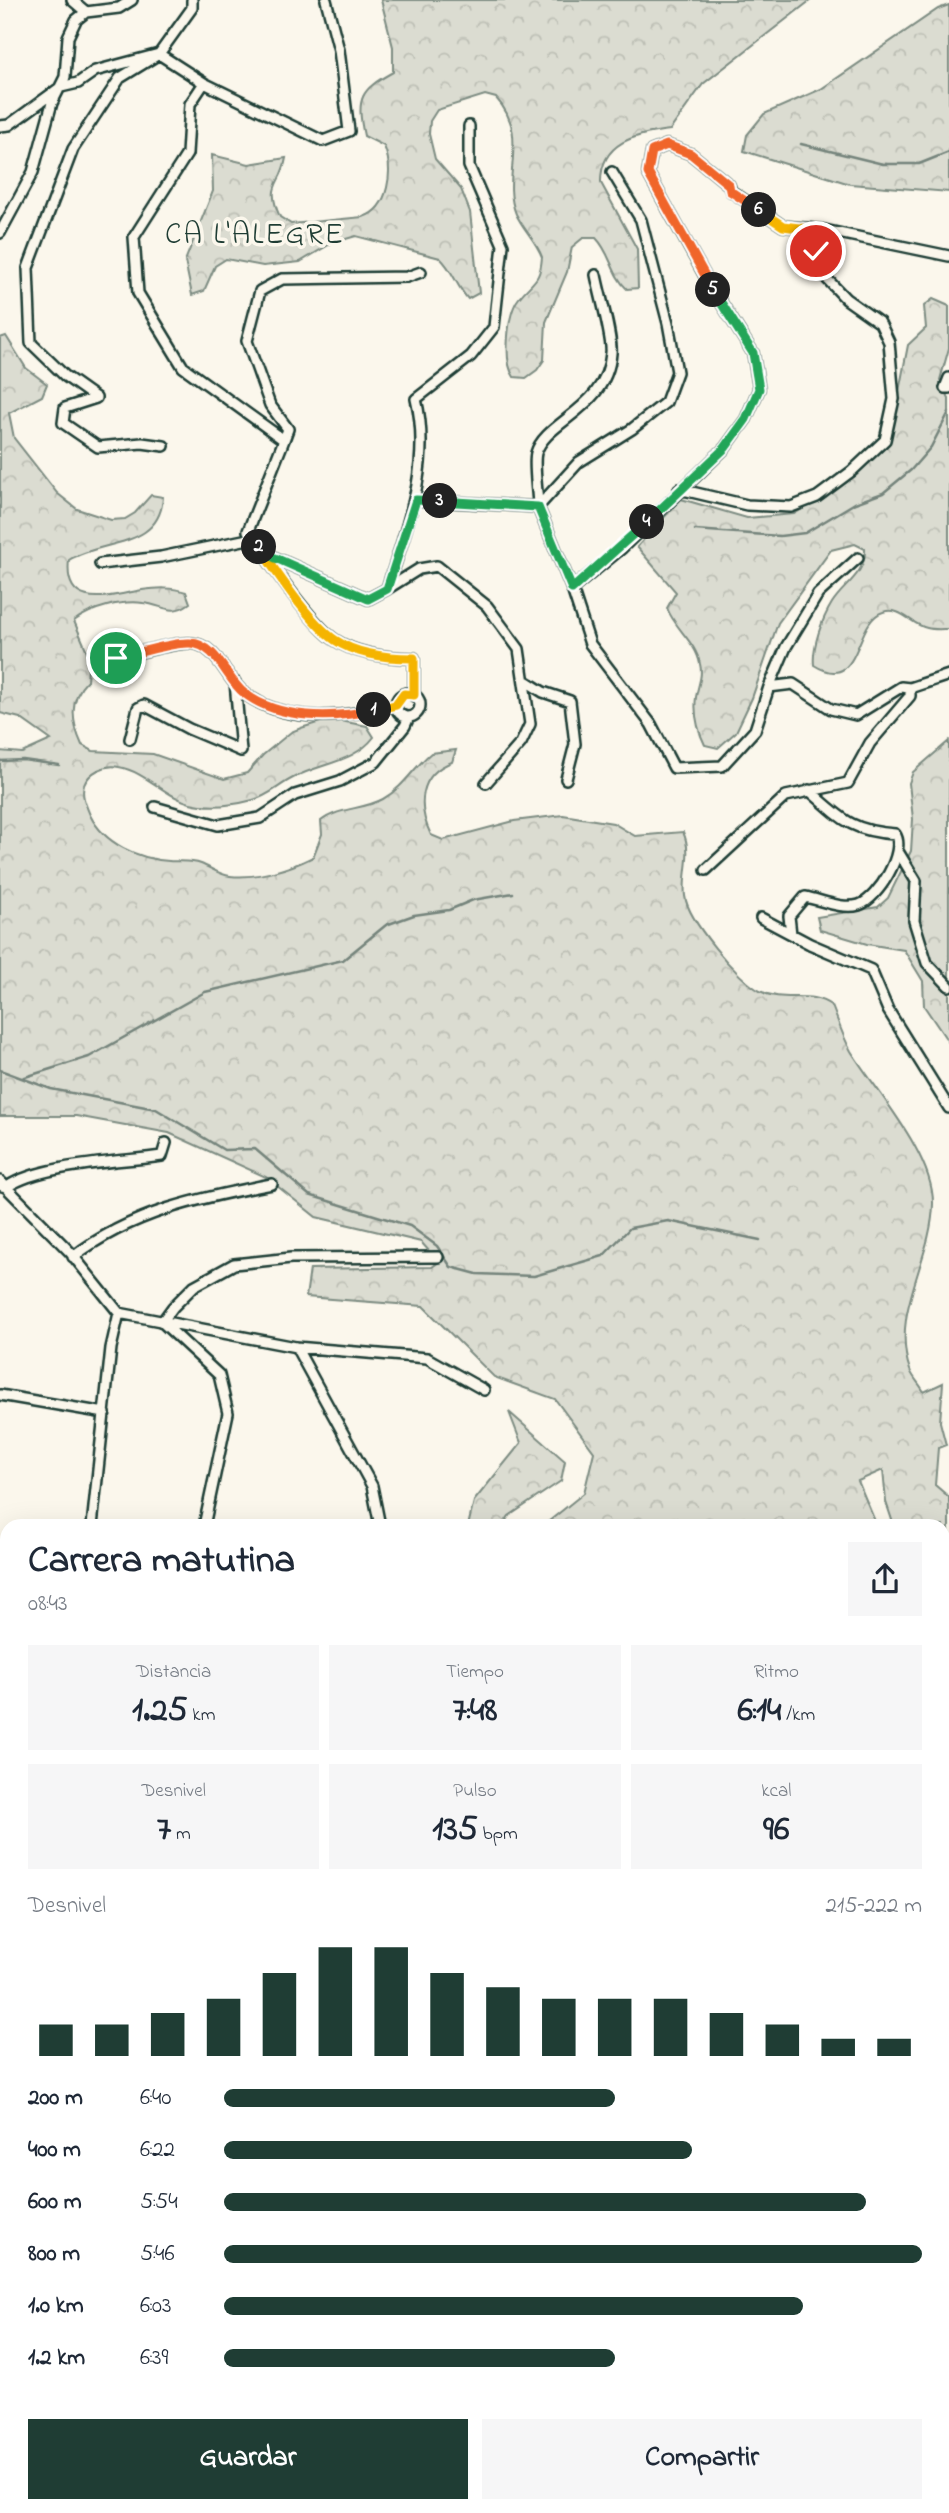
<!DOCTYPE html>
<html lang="es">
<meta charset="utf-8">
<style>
:root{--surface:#fff;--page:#f6f6f7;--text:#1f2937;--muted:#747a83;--accent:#1f3d34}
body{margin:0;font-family:"Indie Flower",sans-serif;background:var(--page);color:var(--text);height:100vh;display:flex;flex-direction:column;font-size:26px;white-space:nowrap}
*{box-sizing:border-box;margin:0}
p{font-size:23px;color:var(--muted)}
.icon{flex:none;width:38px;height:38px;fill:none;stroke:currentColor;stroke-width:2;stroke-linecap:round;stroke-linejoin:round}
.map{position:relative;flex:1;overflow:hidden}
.side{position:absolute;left:0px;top:1519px;width:950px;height:994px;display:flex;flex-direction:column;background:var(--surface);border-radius:21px 21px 0 0;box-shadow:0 7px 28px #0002}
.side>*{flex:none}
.pin{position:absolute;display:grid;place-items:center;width:60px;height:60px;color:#fff;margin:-30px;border:4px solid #fff;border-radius:50%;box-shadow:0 2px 7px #0007}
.km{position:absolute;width:35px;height:35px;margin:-18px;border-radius:50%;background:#222;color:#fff;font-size:19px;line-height:35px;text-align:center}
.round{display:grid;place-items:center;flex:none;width:74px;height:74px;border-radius:0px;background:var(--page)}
.overview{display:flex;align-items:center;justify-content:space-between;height:119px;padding:0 28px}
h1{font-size:38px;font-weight:800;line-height:52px}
.metrics{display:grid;grid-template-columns:repeat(3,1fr);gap:10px;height:119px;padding:7px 28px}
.metrics div{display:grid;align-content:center;border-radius:0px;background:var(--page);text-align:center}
.metrics b{font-size:35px;font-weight:800}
.metrics small{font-size:19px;font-weight:400}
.metrics p{font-size:19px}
.chart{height:196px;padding:14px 28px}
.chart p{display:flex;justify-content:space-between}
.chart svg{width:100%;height:126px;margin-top:7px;stroke:var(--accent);stroke-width:6}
.action{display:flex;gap:14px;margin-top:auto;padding:14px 28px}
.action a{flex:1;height:80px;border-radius:0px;background:var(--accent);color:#fff;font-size:28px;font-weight:800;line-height:80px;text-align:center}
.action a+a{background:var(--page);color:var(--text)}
ul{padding:0 28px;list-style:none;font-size:23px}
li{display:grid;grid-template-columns:112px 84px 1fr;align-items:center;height:52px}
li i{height:18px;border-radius:9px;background:var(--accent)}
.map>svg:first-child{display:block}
.forest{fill:url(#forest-crowns);stroke:#7d8c82;stroke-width:2}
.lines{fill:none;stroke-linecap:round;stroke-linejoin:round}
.stream{stroke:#74847b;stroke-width:2.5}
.minor-casing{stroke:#1f3d34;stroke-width:14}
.minor{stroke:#fbf7ec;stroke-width:9}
.split-1-casing{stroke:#fff;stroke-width:14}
.split-2-casing{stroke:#fff;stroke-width:14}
.split-3-casing{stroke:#fff;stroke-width:14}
.split-4-casing{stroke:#fff;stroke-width:14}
.split-5-casing{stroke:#fff;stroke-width:14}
.split-6-casing{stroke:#fff;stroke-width:14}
.split-7-casing{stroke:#fff;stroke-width:14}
.split-1{stroke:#f0652b;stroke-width:9}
.split-2{stroke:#f5b400;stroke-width:9}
.split-3{stroke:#22a559;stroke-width:9}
.split-4{stroke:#22a559;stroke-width:9}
.split-5{stroke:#22a559;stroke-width:9}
.split-6{stroke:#f0652b;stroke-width:9}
.split-7{stroke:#f5b400;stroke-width:9}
.labels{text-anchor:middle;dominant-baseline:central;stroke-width:7;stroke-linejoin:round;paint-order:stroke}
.neighbourhood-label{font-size:30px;letter-spacing:2px;fill:#1f3d34;stroke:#fbf7ec}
</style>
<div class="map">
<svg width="949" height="2513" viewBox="0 0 949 2513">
<defs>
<pattern id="forest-crowns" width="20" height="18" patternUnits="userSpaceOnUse" patternTransform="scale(1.75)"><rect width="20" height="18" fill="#dbdcd1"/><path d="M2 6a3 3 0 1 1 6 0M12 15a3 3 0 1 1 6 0" fill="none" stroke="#bcbeb4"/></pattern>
</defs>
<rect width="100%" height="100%" fill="#fbf7ec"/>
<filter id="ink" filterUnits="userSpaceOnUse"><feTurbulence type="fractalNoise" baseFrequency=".0143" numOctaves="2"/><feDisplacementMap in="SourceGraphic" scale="14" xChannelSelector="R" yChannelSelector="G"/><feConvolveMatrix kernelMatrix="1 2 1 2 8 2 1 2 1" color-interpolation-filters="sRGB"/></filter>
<g filter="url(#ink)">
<path class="forest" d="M381,0H811L703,84L670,130C636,134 600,142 601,183L637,249L638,288L627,289C611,274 611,253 596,238H583L572,247L567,272L546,322L544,360L537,370L526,378L514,377C503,362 507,313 519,298C533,280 540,283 542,257C536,241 523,229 516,214C500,176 531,136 496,98L485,95L437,110L430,121L429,134L435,159L461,189L470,212L479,293L468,299C456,286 453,270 440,258L356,236L332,243L300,262L263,266L226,259L215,266L204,291L192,295L185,261L213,191L212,155L249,164L286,158C281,187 265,183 280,217L291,224L363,217C389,209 394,170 384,146L364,136C356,98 360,90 393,72V47Z
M949,5V192L850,184L744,151L747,135L764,114L821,89L938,9Z
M933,299L949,306V348L940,380L949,398V629C942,629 934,630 927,628C911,625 901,606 883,612C853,621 862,695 814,665C812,647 822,619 832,603C844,584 866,574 865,549L855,544L831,550L778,623L752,698L736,732L718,748L705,745C698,731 694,713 696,697C698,685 703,676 700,664C696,642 675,629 667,608L676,592L637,547L681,499L747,518L794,514L852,478L889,443L908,345L926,328L924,306Z
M6,336L26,368L47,384L42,396L9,413L14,438L57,493L77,509L111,520L125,519L135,513L151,495L163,497C160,549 103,539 69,560C63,613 112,595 142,590C157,588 171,587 186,592L190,603C171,617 164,605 143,603C122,600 91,608 74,621L89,656L87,681C68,700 72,723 82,745L93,751L153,754L224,779L247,773L263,755L291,732L301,728L330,719L367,726L374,737C355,762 321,763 295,777C280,784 269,796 253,800C234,805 209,808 190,803C164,796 146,772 119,767C105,764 89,772 84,785C81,796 86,805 90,815C104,844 139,859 169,861C180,862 191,860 201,864C211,868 220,875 230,876C257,879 289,869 313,857L322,834L321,821C339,807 363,810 383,799C404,787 414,767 431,753L456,750L452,762C419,774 417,806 431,835L443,840L514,821L563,815L613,823L635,836L683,832C693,853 682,874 685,896C688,920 738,980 760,991C785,1004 809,989 832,1006C838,1021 843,1037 851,1051C875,1090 934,1155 933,1204C932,1259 890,1314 910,1370C913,1378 920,1384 924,1392L943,1383L940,1422L946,1445L938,1448L935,1485L949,1497V1599L943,1598V1526H894L886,1502L883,1470L858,1481L877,1526H543L584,1493L594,1452L555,1399L494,1377L423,1306L306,1297L310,1269L432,1267L439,1262L421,1242L316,1217L266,1177L169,1133L76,1116H0V751L22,753L51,740L20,718L0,713V338Z
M949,741V1043L924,1006L923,981L904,950L867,944L820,930L817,917L878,907L888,898L911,851L913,819L909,783L913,772Z
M509,1412L565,1461L561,1481L509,1516L502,1526H468L474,1501L521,1443Z
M945,1751L949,1752V2513H857L864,2506H943V1813L948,1815Z
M0,1848L7,1852V1902L0,1897Z
M0,2433L7,2448V2506H33L36,2513H0Z
M514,2506H774L773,2513H513Z"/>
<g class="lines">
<path class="stream" d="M801,144L883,164H919L949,152
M695,530L780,536L805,533L855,503L883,493L911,470L931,447L949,412
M0,761L23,760L59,765
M0,1070L51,1089L156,1109L224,1150L255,1149L309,1195L410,1226L437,1246L451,1267L477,1274L534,1276L603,1256L630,1228L668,1221L760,1240
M22,1078L89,1057L205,992L343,960L386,925L414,915L449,910L473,900L513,893
M943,1844L949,1854
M0,1874L7,1880
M943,2169H949
M0,2421H7
M241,2506L257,2513"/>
<g class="minor-casing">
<path id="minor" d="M72,0L86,12
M204,83L323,141L349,131L339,50L326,0
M0,126L9,125L61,87L78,83L95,71L159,54L204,83L190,104L187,154L134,237L138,293L183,367L284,440L248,531L264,553L368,599L387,589C407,527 432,464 416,399L471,356L494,327L503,245L469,166V126
M0,233L33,172L52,103L65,77L68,37L76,20L86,12L119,8L132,0
M949,378L945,388H949
M284,440L288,429L270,405L247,341L260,291L282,279L407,277L421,272
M164,446L142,443L98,447L63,423L65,408L96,398L65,376L31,343L28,268L73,149L120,78L159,54L192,8V0
M679,489L747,505L791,507L817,497L852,471L885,440L894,399L889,342L880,323L846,299L828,280L807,229
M416,500L538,507L572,589L590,644L651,724L674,768L722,766L755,730L769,687L793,684L831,709L856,715L901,687L910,688V696L870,743L848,783L786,796L706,870
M538,507L579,462L632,429L666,402L677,372L668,323L641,220L612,172
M538,507C538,494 533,464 536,453C545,421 607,409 611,353C613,340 599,291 596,275
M263,553C279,576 313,625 335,640C358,655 388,658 414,658V696
M100,564L161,557L253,538
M387,589L419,569L437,566L487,606L519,649L530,724L521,743L486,783
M572,589L622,548L725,448L746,419L759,389L753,353L710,285L648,173L652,151L667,145L691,154L729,185L731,191L783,226L824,230L949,256
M116,658C134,654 174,642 190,643C217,644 226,679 244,693C288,726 347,717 396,705
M524,680L543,692L570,701L575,744L566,779
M769,687L786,647L818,594L858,558
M910,688L949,675
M396 705a12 12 0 1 1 24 0a12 12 0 1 1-24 0Z
M130,739L138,708L144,705L189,729L241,751L235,682
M155,807L218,825L260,818L295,795L340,781L376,762L405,726L409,717
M899,853L916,881L914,921L927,963L949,986
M761,918L810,944L871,970L888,1010L949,1108
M791,934L789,916L805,897C821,900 843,910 859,905C878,899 907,851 895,834C851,831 842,819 809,790
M0,1181L70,1252L119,1313L296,1347L427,1358L484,1390
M2,1186L7,1187C41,1164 120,1162 162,1156L166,1143
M73,1257C131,1212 202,1197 272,1184
M296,1347L372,1486L380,1526
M0,1395L105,1413
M92,1526L111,1348L119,1313
M204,1526L228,1413L219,1375L162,1322L173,1307L194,1286L234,1264L291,1258L438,1257
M0,1583L7,1591"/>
</g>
<use href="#minor" class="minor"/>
</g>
</g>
<g class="lines" filter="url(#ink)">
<g class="split-1-casing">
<path id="split-1" d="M116,658C136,654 171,642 190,643C217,644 226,679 244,693C279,720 333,719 374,710"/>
</g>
<g class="split-2-casing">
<path id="split-2" d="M259,547C277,573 309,622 335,640C357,655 388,658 414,658V695L404,694L396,705L374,710"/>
</g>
<g class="split-3-casing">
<path id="split-3" d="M259,547L252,536L264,553L368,599L387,589L416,500L440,501"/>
</g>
<g class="split-4-casing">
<path id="split-4" d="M440,501L538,507L572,589L647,522"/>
</g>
<g class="split-5-casing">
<path id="split-5" d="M647,522L725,448L746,419L759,389L753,353L713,290"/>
</g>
<g class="split-6-casing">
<path id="split-6" d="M713,290L648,173L652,151L667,145L691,154L729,185L730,191L759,210"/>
</g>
<g class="split-7-casing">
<path id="split-7" d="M759,210L783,226L807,229L816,251"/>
</g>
<use href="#split-1" class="split-1"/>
<use href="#split-2" class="split-2"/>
<use href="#split-3" class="split-3"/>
<use href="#split-4" class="split-4"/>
<use href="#split-5" class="split-5"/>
<use href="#split-6" class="split-6"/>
<use href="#split-7" class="split-7"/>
</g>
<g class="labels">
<g class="neighbourhood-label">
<text x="255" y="236">CA L'ALEGRE</text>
</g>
</g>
</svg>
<div class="pin" style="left:116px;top:658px;background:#1e9e55"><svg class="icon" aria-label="arrive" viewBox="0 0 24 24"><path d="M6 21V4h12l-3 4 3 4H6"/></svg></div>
<div class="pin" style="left:816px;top:251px;background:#d93025"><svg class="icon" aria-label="check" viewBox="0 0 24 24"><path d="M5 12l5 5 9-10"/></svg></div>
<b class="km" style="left:374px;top:710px">1</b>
<b class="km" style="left:259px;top:547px">2</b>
<b class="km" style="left:440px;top:501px">3</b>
<b class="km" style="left:647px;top:522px">4</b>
<b class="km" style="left:713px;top:290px">5</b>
<b class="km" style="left:759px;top:210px">6</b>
<section class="side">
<div class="overview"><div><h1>Carrera matutina</h1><p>08:43</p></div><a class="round"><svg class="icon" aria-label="share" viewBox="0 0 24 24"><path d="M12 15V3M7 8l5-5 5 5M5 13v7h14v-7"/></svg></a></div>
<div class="metrics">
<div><p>Distancia</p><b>1.25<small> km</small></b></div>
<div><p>Tiempo</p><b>7:48</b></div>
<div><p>Ritmo</p><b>6:14<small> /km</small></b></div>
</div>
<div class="metrics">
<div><p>Desnivel</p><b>7<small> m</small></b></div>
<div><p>Pulso</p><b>135<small> bpm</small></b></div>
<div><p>kcal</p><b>96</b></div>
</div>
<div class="chart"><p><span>Desnivel</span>215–222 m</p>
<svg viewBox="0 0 160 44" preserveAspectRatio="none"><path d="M5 44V33M15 44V33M25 44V29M35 44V24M45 44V15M55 44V6M65 44V6M75 44V15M85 44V20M95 44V24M105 44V24M115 44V24M125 44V29M135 44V33M145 44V38M155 44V38"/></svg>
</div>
<ul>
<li><b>200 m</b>6:40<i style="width:56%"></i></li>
<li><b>400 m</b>6:22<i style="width:67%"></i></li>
<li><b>600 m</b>5:54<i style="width:92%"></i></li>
<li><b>800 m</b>5:46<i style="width:100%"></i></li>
<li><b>1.0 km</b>6:03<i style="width:83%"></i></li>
<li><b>1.2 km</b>6:39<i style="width:56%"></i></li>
</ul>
<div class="action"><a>Guardar</a><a>Compartir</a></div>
</section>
</div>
